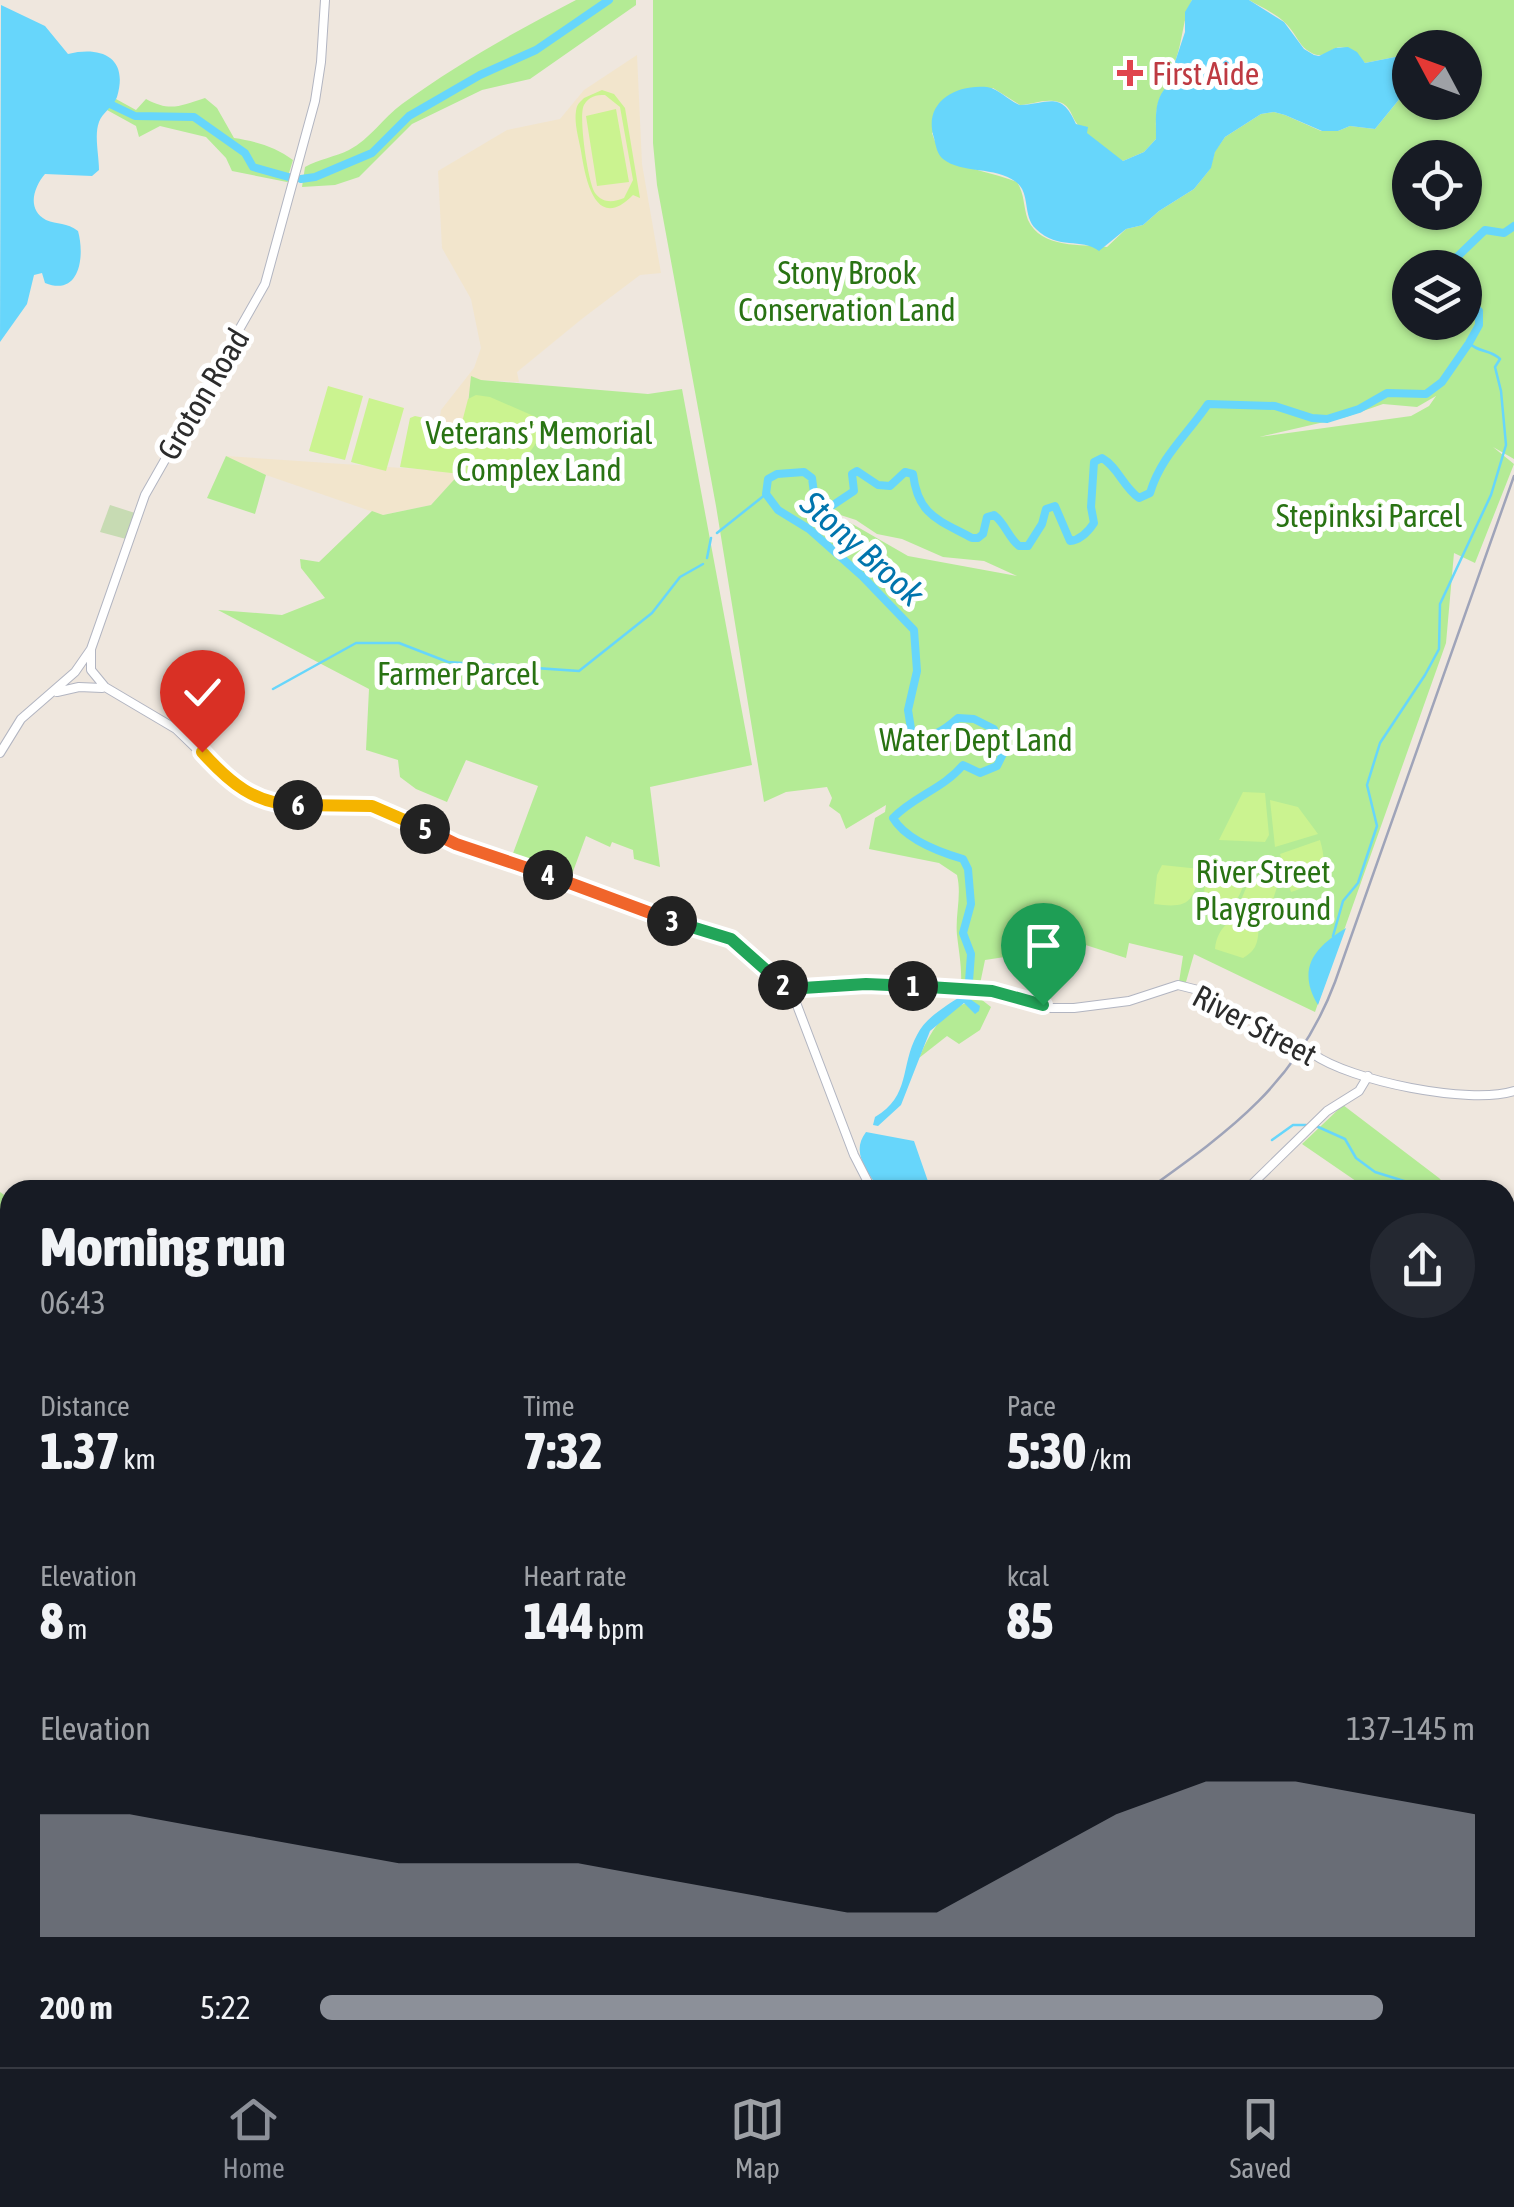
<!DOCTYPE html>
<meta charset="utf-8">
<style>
:root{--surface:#171b24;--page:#242831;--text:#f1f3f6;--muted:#9ea1a6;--line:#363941;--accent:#8c9099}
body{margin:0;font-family:"Asap Condensed",sans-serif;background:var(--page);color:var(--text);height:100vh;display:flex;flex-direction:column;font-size:38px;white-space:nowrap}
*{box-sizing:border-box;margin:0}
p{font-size:32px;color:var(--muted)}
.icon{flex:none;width:55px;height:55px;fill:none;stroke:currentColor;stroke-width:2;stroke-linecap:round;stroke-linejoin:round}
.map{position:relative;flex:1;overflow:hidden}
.details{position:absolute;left:0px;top:1180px;width:1515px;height:888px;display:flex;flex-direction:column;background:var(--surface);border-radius:30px 30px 0 0;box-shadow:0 2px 8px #0004}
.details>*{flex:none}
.needle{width:65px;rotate:311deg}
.controls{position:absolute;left:1392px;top:30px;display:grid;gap:20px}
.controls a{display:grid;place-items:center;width:90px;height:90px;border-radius:50%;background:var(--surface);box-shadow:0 2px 8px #0004;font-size:50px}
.pin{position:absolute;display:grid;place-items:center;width:85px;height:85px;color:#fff;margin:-102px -42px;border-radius:50% 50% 50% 0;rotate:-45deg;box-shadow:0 0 10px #0007}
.pin .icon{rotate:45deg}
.km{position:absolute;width:50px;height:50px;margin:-25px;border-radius:50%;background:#222;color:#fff;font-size:28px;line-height:50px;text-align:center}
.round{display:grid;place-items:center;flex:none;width:105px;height:105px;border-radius:52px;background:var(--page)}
.head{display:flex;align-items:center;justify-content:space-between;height:170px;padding:0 40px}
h1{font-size:55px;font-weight:800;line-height:75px}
.stats{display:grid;grid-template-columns:repeat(3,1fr);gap:15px;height:170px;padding:10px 40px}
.stats div{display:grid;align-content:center}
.stats b{font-size:50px;font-weight:800}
.stats small{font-size:28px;font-weight:400}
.stats p{font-size:28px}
.chart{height:280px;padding:20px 40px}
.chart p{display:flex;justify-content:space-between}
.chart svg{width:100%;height:180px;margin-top:10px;fill:var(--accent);opacity:.7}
ul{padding:0 40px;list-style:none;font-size:32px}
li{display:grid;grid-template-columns:160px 120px 1fr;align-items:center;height:75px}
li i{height:25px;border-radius:12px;background:var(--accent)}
.tabs{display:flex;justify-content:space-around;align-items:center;height:140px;border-top:2px solid var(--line);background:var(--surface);font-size:28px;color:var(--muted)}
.tabs a{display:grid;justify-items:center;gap:5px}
.tabs .current{color:var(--accent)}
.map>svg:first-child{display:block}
.education{fill:#f2e5cc}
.green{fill:#b4eb95;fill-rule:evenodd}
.cemetery{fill:#c7dbb3}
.pitch{fill:#cbf390;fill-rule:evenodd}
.water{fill:#67d6fb}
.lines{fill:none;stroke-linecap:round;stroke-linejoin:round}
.stream{stroke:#67d6fb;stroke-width:2.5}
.river{stroke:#67d6fb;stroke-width:8}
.secondary-casing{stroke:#b2b5c1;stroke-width:10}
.secondary{stroke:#fff;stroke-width:8}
.rail{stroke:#9fa4b9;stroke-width:2.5}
.secondary-bridge-casing{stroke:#b2b5c1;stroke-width:10;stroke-linecap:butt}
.secondary-bridge{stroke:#fff;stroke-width:8}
.split-1-casing{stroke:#fff;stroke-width:20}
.split-2-casing{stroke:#fff;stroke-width:20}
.split-3-casing{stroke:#fff;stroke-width:20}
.split-4-casing{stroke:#fff;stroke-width:20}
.split-5-casing{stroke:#fff;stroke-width:20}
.split-6-casing{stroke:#fff;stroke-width:20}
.split-7-casing{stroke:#fff;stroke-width:20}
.split-1{stroke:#22a559;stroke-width:12}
.split-2{stroke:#22a559;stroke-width:12}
.split-3{stroke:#22a559;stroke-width:12}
.split-4{stroke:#f0652b;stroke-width:12}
.split-5{stroke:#f0652b;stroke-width:12}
.split-6{stroke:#f5b400;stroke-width:12}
.split-7{stroke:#f5b400;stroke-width:12}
.health-dot{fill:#e0444e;stroke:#fff;stroke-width:4}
.labels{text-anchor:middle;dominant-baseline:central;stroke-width:10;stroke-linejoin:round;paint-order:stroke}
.health-label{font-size:32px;fill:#be3a42;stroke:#fff;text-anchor:start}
.park-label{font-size:32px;fill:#297313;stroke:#fff}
.street-label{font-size:32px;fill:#2c2c2c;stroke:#fff}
.water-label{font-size:35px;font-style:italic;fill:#0075ad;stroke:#fff}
</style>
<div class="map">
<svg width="1514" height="2067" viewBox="0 0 1514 2067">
<rect width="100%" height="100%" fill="#efe7de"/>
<path class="education" d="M637,55L642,164L661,273L640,275L583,318L517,372L519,382L481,380L461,473L431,505L382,515L266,475L226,456L432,470L441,410L474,368L481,348L471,299L442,248L438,171L507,130L560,119L584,90Z"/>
<path class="green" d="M576,0H636V5L530,79L482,90L412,124L359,177L335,185L302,187L305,167C319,159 335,157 349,150C370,139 383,118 402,104C457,64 516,31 576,0Z
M653,0H1192C1183,16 1183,41 1175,62L1182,74C1154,92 1156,109 1156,139L1144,152L1123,161C1107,152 1092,139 1079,126C1071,118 1072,106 1059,102C1045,98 1034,104 1020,105L993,88L932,133C942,170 986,169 1017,182C1025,195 1023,206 1028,220C1041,249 1082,244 1107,247L1126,229L1143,225L1159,211L1194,189L1210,169L1215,151L1225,137L1261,114L1274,112L1285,115L1321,131H1338L1350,126L1375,129L1410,86V102H1465V48H1410V54L1365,63C1332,27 1332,66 1310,52C1300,47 1297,36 1289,27C1281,16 1261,7 1249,0H1514V459L1493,447L1514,464L1475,563L1454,553L1446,643L1315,1012L1194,954L1186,982H1179L1183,956L1129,943L1126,958L1064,938L1058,946L1049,942L1024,954L985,960L980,984L961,985C962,967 959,953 957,935C955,914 962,896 957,875L939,863L869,849L875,818L885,812L886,805L846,829L840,814L829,806L832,798L827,787L786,792L764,802L716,506L657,185L653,143ZM1410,158H1465V212H1410ZM1410,268H1465V322H1410ZM1436,396L1429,406L1411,416L1259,437L1346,417L1383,404L1417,407ZM828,511L856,520L877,534L902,539L943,557L984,561L1017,576L908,556L842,518L825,513Z
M205,98L217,108L234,138C255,141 276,147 293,160L289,173L291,180L287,182L232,171L226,158L206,137L160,126L139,137L136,126L107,110L116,99L136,110L146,99C170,112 180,106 205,98Z
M471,376L481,380L648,394L682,389L752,765L650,787L660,867L634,859L633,850L612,842L610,847L586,836L571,877L512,856L538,786L466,760L447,802L416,789L400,777L398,760L366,750L369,689L218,610L282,615L325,598L301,568L300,559L319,562L372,511L383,515L431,505L461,472Z
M226,456L266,475L255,514L207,498Z
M973,993L991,1007L980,1030L959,1044L947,1036L919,1058C929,1034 944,1007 971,1002L969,998Z
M1343,1105L1439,1178L1442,1181L1436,1190H1369L1302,1144Z
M0,1192L10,1199V1390L0,1381Z
M1505,1589L1514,1597V1752L1505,1749Z
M0,1712L10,1719V1974L0,1967Z
M1514,2005V2066L1467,2065L1471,2058H1505V2015Z
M10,2050V2058H78L82,2067H0V2051Z
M263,2058H614L615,2067H267Z
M990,2058H1382L1377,2067H990Z"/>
<path class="cemetery" d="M110,505L135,513L126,539L100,532Z"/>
<path class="pitch" d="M602,90L614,94L625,108L640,198L633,195C595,234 585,177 581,151C579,139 574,124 576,111C577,104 579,103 584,98ZM605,95L620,107L633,180L624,198C614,202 603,204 595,193C588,183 578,115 584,105C589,96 596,95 605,95Z
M616,109L629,182L597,186L586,116Z
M328,386L363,396L345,460L309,451Z
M476,395L490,397L545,421C525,494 456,472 400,467L410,418L415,416L461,426L468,399Z
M369,398L404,408L386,471L351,462Z
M1243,792L1265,793L1269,835L1265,842L1219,840Z
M1270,800L1298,807L1318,834L1275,847Z
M1320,840C1329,871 1322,882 1291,892L1280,854Z
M1162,865L1200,869C1194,902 1189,909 1154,904L1157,875Z
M1207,873L1244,880C1241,903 1224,916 1201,913Z
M1249,881L1277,887L1267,918L1238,907Z
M1252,914L1259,922C1258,939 1259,949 1243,958L1215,949C1217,928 1231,916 1252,914Z"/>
<path class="water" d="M1192,0H1249L1284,22L1304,49L1314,55L1319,56L1335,48L1348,47L1357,52L1365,63L1410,54V86L1375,129L1350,126L1338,131H1322L1285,115L1274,112L1261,114L1225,137L1215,152L1211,168L1194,189L1159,211L1143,225L1126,229L1099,251C1081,237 1059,251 1036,229C1022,216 1031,193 1016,182C995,166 962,174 943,159C937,154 936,146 934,138C923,104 953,84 987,87C999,89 1009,101 1020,105C1049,104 1061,90 1076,124L1088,127L1087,133L1123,161L1144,152L1156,139C1156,107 1153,93 1182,74L1175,62L1185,32V12Z
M1,5L45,26L68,54C101,46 129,57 117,97C114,106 102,113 99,122C94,135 99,156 99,170L92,176L45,174C34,187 26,209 46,220C57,225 67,222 78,231C85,256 80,297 45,283L42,273L34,275L27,304L0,342Z
M1346,928L1318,1005C1296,968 1315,947 1346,928Z
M965,993H973L970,999L980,1006L979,1011L975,1014L964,1003L930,1031L901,1105L878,1126L873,1125L875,1117C911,1096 900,1066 917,1035C926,1016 949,1005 965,993Z
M866,1132L914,1141L931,1190H879C868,1171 850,1153 866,1132Z"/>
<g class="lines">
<path class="stream" d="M717,533L766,494
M707,558L711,538
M273,689L356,643H399L448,662L579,671L652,613L680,577L703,564
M1333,936L1343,901L1358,883L1377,826L1367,785L1380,743L1425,675L1439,649L1440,604L1491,495L1506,445L1501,391L1495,367L1500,359C1490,349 1479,353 1469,343
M1316,1126L1345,1139L1356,1158L1375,1172L1433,1190
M1272,1140L1293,1125H1306
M1506,1320L1514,1327"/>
<path class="river" d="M112,105L135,116L194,117L245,153L253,167L292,178
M301,179L315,177L372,153L409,116L480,75L536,50L609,0
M1451,268L1456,258L1485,230L1504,233L1514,226
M968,995L971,954L963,933L971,904L968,869L963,859C939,852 906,840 893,818C914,796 943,789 963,765L980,773L997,766L1003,754L994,729L974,719L958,718C943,731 932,739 912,735L908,710L917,671L914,630L862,576L809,529L778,510L766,494L768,479L777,474L804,472L812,478L816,508L827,509L854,491L852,474L857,471L878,485L890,486L905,472L913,474C918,516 939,520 972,538H978L983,534L987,517L994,515C1005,523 1008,537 1019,546H1028L1042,524L1046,509L1055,506L1070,541C1081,540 1088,532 1094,523L1091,507L1094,462L1102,458C1118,467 1123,487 1139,498L1150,493C1161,456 1187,435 1208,404L1275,406L1312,418L1327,419L1359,409L1387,393L1426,394L1442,382L1469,343L1479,325V311L1465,298
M1024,2058L1028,2067
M1189,2067L1194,2058"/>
<g class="secondary-casing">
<path id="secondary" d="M91,649V670L105,687L176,729L231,782L255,797L275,804L363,805L380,809L464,847L541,872L660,918L722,934L768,971L795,1000L854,1155L872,1190
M57,692L79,687L102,688
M0,753L21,719L75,672L91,649L145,495L265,284L315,101L321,62L325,0
M787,989L881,984L985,990L1051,1008H1074L1129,1001L1178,985L1198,990L1299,1045
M1313,1054C1351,1081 1469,1105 1514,1091
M1246,1190L1327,1111L1359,1091L1368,1076
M1505,2016L1514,2006
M857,2058L863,2067
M1458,2067L1466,2058"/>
</g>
<use href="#secondary" class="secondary"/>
<path class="rail" d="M1147,1190C1231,1130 1297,1083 1335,982L1514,476
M961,2058L963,2067"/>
<g class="secondary-bridge-casing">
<path id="secondary-bridge" d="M1299,1045L1313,1054"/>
</g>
<use href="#secondary-bridge" class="secondary-bridge"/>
</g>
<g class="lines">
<g class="split-1-casing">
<path id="split-1" d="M913,986L992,991L1043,1005"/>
</g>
<g class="split-2-casing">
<path id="split-2" d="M783,985L787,989L866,984L913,986"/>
</g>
<g class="split-3-casing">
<path id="split-3" d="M672,921L731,939L783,985"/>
</g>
<g class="split-4-casing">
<path id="split-4" d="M548,875L672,921"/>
</g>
<g class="split-5-casing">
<path id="split-5" d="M425,829L456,844L548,875"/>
</g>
<g class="split-6-casing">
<path id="split-6" d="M298,805L372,806L425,829"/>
</g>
<g class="split-7-casing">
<path id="split-7" d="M202,752C229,782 255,805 298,805"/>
</g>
<use href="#split-1" class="split-1"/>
<use href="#split-2" class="split-2"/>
<use href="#split-3" class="split-3"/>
<use href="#split-4" class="split-4"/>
<use href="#split-5" class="split-5"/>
<use href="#split-6" class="split-6"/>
<use href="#split-7" class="split-7"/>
</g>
<path class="health-dot" d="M1125 58h10v10h10v10h-10v10h-10v-10h-10v-10h10z"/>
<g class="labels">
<g class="health-label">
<text x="1152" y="73">First Aide</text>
</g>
<g class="park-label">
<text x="847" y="272">Stony Brook<tspan x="847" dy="37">Conservation Land</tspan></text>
<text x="539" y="432">Veterans' Memorial<tspan x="539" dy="37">Complex Land</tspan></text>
<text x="1369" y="515">Stepinksi Parcel</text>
<text x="458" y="673">Farmer Parcel</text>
<text x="976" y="739">Water Dept Land</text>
<text x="1263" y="871">River Street<tspan x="1263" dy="37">Playground</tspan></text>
</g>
<g class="street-label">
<text transform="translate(203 394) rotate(-59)">Groton Road</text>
<text transform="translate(1255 1025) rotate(28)">River Street</text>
</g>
<g class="water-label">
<text transform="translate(863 548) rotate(42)">Stony Brook</text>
</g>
</g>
</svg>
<div class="controls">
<a><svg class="needle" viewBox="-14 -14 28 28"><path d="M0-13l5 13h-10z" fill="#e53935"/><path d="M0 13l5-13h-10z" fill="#9ea1a6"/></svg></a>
<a><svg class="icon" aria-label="locate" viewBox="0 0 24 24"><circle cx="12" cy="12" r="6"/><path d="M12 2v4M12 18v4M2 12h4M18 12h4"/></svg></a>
<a><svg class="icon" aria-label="layers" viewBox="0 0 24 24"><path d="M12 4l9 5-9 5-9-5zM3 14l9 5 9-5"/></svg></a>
</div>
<div class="pin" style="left:1043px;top:1005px;background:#1e9e55"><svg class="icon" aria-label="arrive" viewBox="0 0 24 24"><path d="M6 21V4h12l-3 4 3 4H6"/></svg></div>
<div class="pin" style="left:202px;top:752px;background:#d93025"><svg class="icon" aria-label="check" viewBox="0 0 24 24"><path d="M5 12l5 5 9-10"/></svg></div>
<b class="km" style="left:913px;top:986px">1</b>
<b class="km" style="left:783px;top:985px">2</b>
<b class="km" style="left:672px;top:921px">3</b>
<b class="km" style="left:548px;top:875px">4</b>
<b class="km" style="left:425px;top:829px">5</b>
<b class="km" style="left:298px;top:805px">6</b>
<section class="details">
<div class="head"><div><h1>Morning run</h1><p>06:43</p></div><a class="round"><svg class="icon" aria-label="share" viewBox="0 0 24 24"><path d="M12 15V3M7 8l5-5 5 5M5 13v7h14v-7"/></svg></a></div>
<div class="stats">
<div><p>Distance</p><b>1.37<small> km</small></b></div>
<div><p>Time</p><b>7:32</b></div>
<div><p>Pace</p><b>5:30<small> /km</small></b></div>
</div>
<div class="stats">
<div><p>Elevation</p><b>8<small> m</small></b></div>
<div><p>Heart rate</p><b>144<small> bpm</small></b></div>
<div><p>kcal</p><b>85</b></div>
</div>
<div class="chart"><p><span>Elevation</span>137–145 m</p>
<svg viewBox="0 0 160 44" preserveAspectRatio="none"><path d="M0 44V14L10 14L20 18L30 22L40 26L50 26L60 26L70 30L80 34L90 38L100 38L110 26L120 14L130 6L140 6L150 10L160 14V44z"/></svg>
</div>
<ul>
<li><b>200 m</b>5:22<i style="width:92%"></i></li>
</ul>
</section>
</div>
<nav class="tabs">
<a class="current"><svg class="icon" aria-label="home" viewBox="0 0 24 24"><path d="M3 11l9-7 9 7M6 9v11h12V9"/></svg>Home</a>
<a><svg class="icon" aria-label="map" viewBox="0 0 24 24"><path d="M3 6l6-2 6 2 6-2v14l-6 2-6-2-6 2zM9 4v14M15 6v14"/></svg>Map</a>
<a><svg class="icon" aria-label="saved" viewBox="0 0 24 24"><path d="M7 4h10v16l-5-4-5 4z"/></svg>Saved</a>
</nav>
